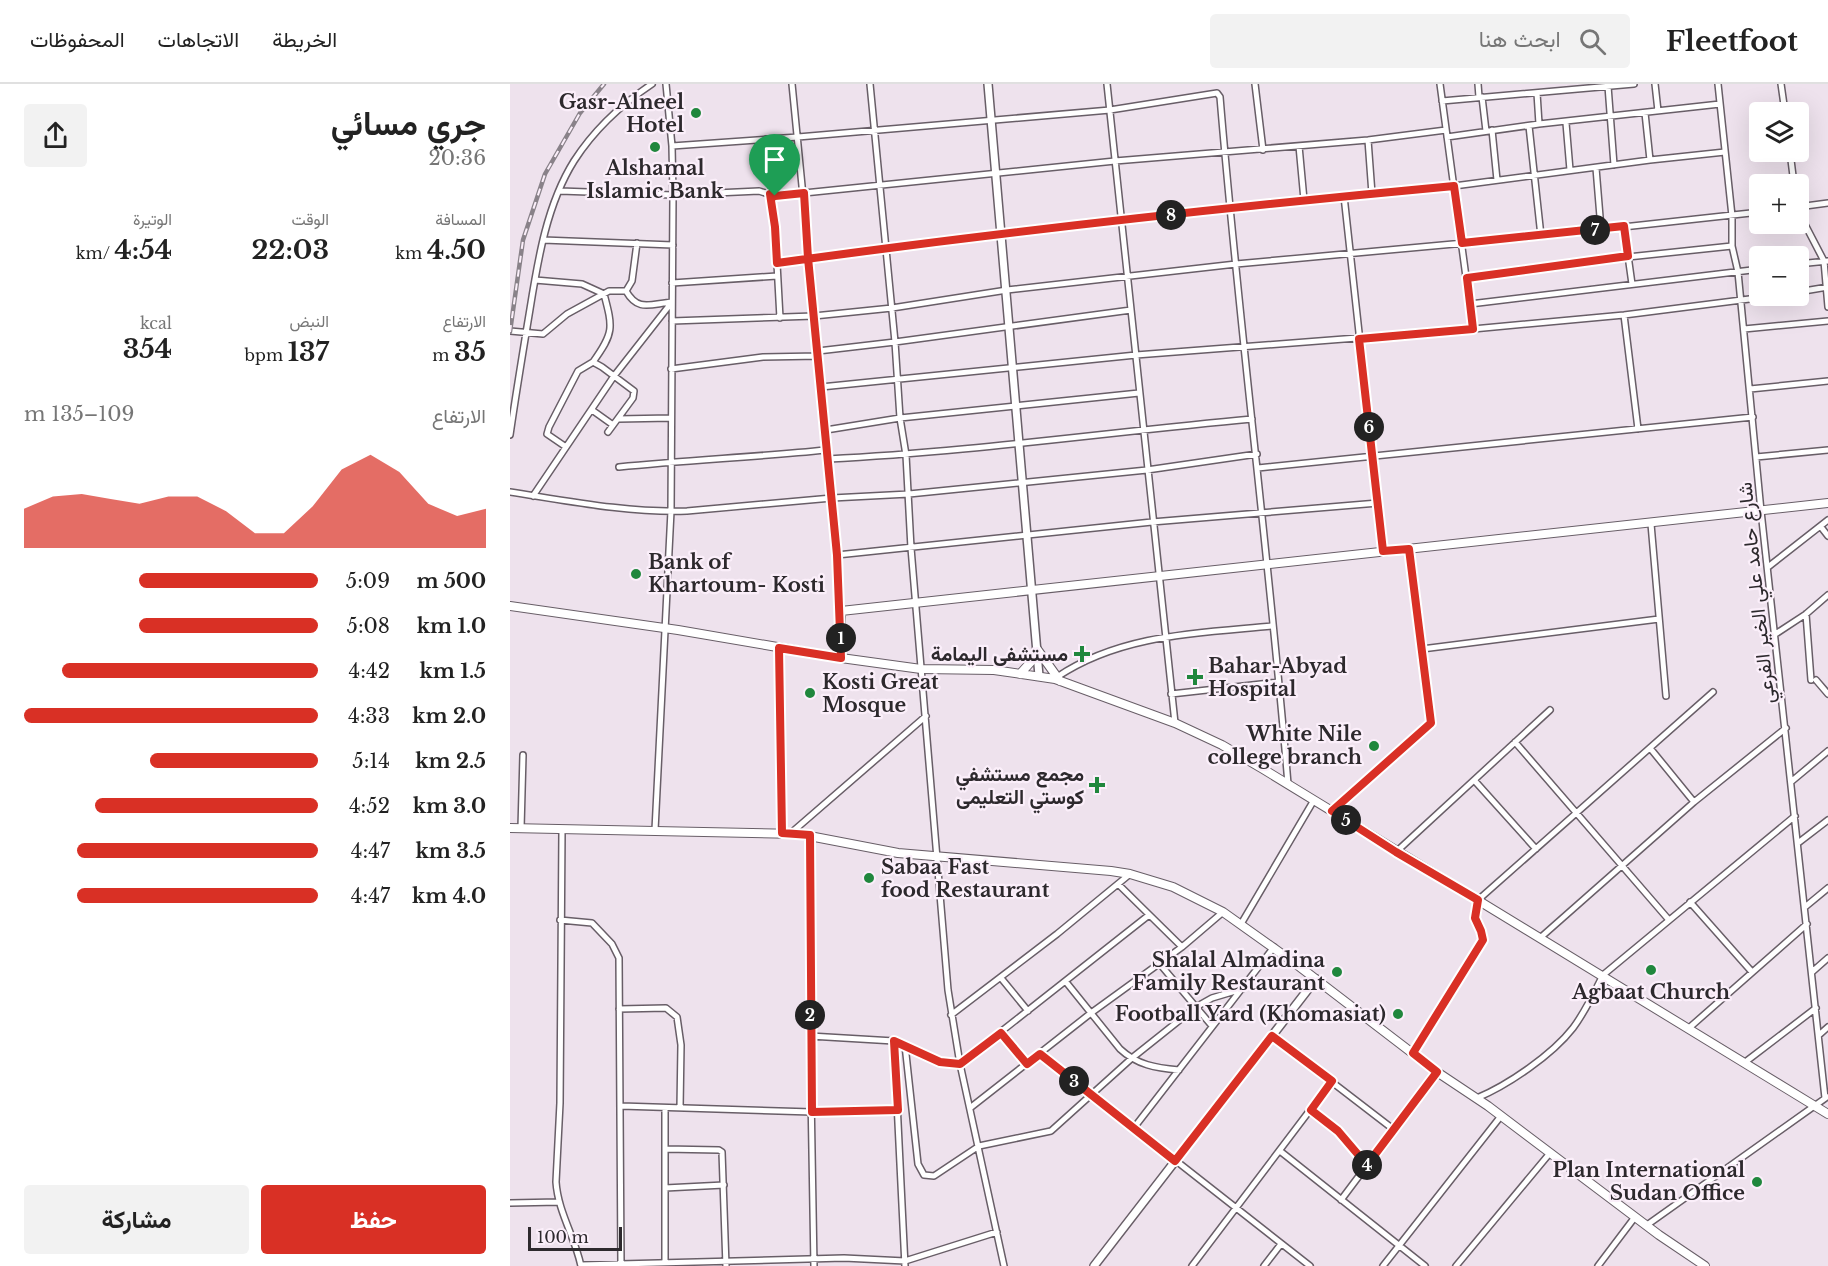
<!DOCTYPE html>
<html lang="ar">
<meta charset="utf-8">
<style>
:root{--surface:#fff;--page:#f2f2f2;--text:#222;--muted:#767676;--line:#e0e0e0;--accent:#d93025}
body{margin:0;font-family:"Libre Baskerville",Vazirmatn,serif;background:var(--page);color:var(--text);direction:rtl;height:100vh;display:flex;flex-direction:column;font-size:22px;white-space:nowrap}
*{box-sizing:border-box;margin:0}
p{font-size:20px;color:var(--muted)}
.icon{flex:none;width:33px;height:33px;fill:none;stroke:currentColor;stroke-width:2;stroke-linecap:round;stroke-linejoin:round}
.map{position:relative;flex:1;overflow:hidden;direction:ltr}
.side{display:flex;flex-direction:column;background:var(--surface);width:510px}
.side>*{flex:none}
.fabs{position:absolute;left:1239px;top:18px;display:grid;gap:12px}
.fabs a{display:grid;place-items:center;width:60px;height:60px;border-radius:6px;background:var(--surface);box-shadow:0 6px 24px #0002;font-size:30px}
.scale{position:absolute;left:18px;bottom:15px;width:94px;box-sizing:border-box;padding-left:6px;border:3px solid #2d292d;border-top:0;font-size:16px;line-height:21px;white-space:nowrap;color:#2d292d;-webkit-text-stroke:4px #fbeffa;paint-order:stroke}
.pin{position:absolute;display:grid;place-items:center;width:51px;height:51px;color:#fff;margin:-62px -26px;border-radius:50% 50% 50% 0;rotate:-45deg;box-shadow:0 0 6px #0007}
.pin .icon{rotate:45deg}
.km{position:absolute;width:30px;height:30px;margin:-15px;border-radius:50%;background:#222;color:#fff;font-size:16px;line-height:30px;text-align:center}
.round{display:grid;place-items:center;flex:none;width:63px;height:63px;border-radius:6px;background:var(--page)}
.head{display:flex;align-items:center;justify-content:space-between;height:102px;padding:0 24px}
h1{font-size:33px;font-weight:700;line-height:45px}
.figures{display:grid;grid-template-columns:repeat(3,1fr);gap:9px;height:102px;padding:6px 24px}
.figures div{display:grid;align-content:center}
.figures b{font-size:26px;font-weight:700}
.figures small{font-size:16px;font-weight:400}
.figures p{font-size:16px}
.chart{height:168px;padding:12px 24px}
.chart p{display:flex;justify-content:space-between}
.chart svg{width:100%;height:108px;margin-top:6px;fill:var(--accent);opacity:.7}
.cta{display:flex;gap:12px;margin-top:auto;padding:12px 24px}
.cta a{flex:1;height:69px;border-radius:6px;background:var(--accent);color:#fff;font-size:24px;font-weight:700;line-height:69px;text-align:center}
.cta a+a{background:var(--page);color:var(--text)}
ul{padding:0 24px;list-style:none;font-size:20px}
li{display:grid;grid-template-columns:96px 72px 1fr;align-items:center;height:45px}
li i{height:15px;border-radius:8px;background:var(--accent)}
header{display:flex;align-items:center;gap:36px;box-sizing:border-box;height:84px;padding:0 30px;background:var(--surface);border-bottom:2px solid var(--line)}
header strong{font-size:28px}
nav{display:flex;gap:33px;margin-inline-start:auto;font-size:21px}
.search{width:420px;height:54px;background:var(--page);display:flex;align-items:center;gap:15px;box-sizing:border-box;padding:0 21px;border-radius:6px;color:var(--muted);font-size:22px}
main{display:flex;flex:1;min-height:0}
.map>svg:first-child{display:block}
.lines{fill:none;stroke-linecap:round;stroke-linejoin:round}
.minor-casing{stroke:#685e67;stroke-width:8}
.tertiary-casing{stroke:#685e67;stroke-width:10}
.secondary-casing{stroke:#685e67;stroke-width:10}
.minor{stroke:#fff;stroke-width:5}
.tertiary{stroke:#fff;stroke-width:7}
.secondary{stroke:#fff;stroke-width:8}
.rail-casing{stroke:#898289;stroke-width:4.5}
.rail{stroke:#fbeffa;stroke-width:2;stroke-dasharray:7;stroke-linecap:butt}
.route-casing{stroke:#fff;stroke-width:12}
.route{stroke:#d93025;stroke-width:8}
.poi-dot{fill:#20873d;stroke:#fbeffa;stroke-width:2}
.labels{text-anchor:middle;dominant-baseline:central;stroke-width:4.5;stroke-linejoin:round;paint-order:stroke}
.poi-label{font-size:20px;font-weight:bold;fill:#2d292d;stroke:#fbeffa;text-anchor:end}
.street-label{font-size:20px;fill:#2d292d;stroke:#fbeffa}
</style>
<header>
<strong>Fleetfoot</strong>
<div class="search"><svg class="icon" aria-label="search" viewBox="0 0 24 24"><circle cx="10" cy="10" r="6"/><path d="M15 15l6 6"/></svg>ابحث هنا</div>
<nav><a>الخريطة</a><a>الاتجاهات</a><a>المحفوظات</a></nav>
</header>
<main>
<div class="map">
<svg width="1318" height="1182" viewBox="0 0 1318 1182">
<rect width="100%" height="100%" fill="#eee2ed"/>
<g class="lines">
<g class="minor-casing">
<path id="minor" d="M282,0L316,346V366L331,527
M360,0L385,258L390,334L396,371L401,464L438,906L450,980L494,1182
M597,0L665,639
M745,0L753,66
M930,0L963,245
M968,0L969,13
M1145,0L1148,27
M1208,0L1222,132V162L1228,188L1251,427L1315,1014
M1271,0L1275,28
M1098,2L1104,81
M1027,9L1029,40
M972,13L976,47
M932,17L1124,0
M1135,29L1140,76
M1056,39L1060,86
M1019,42L1031,152
M982,46L987,96
M937,53L1029,40L1210,20
M256,55L265,143L270,234
M858,56L862,110
M162,62L288,53L600,26L707,9L710,13C729,243 759,471 778,700
M789,62L794,116
M1280,68L1284,100
M1086,84L1091,145
M50,107L163,111L249,107L265,112L605,77L858,56L936,46
M834,112L873,467
M1288,123L1318,119
M1288,127L1314,177L1318,223
M1114,143L1122,200
M33,156L163,161
M267,179L376,163L794,116L944,102L1140,76L1215,68
M1288,180L1318,177
M957,194L1118,173L1222,162
M25,196L72,200L94,210C103,244 104,249 83,278
M162,199L267,192
M116,207C128,228 140,220 162,218
M1288,208L1318,203
M960,220L1250,185
M1114,231L1128,345
M162,237L304,232L382,224L497,206L726,180L1031,152L1250,128
M1234,245L1318,237
M0,247L33,250L57,230L99,207H116L122,197L127,159
M308,267L385,258L621,226
M161,285L253,273L309,272
M311,303L626,271L963,245L1114,231L1263,212
M1240,305L1318,297
M82,326L103,341
M108,335L161,334
M316,346L390,334L629,309
M0,351C6,309 13,267 20,225C28,175 37,120 64,77C84,46 112,20 142,0
M56,363L37,350L39,343L68,287L83,278L92,283L124,307L123,314L98,348
M1246,373L1318,366
M318,375C460,368 600,348 742,335
M109,383C178,376 247,373 316,366
M748,384L1243,333
M0,408C58,417 119,429 177,427L322,414L399,410L637,386L747,370
M23,412L104,292L162,218
M1141,440L1156,612
M1311,443L1318,452
M327,471L642,438L868,419
M1258,483L1318,436
M1296,530L1301,596
M1264,551L1296,530L1318,511
M269,564L271,749
M912,565L1149,535
M547,593C611,550 689,549 763,542
M1306,596L1318,610
M661,610L768,598
M1005,658L1159,836
M1140,664L1184,718
M964,696L1026,765
M1282,697L1318,667
M822,727L921,639L899,465
M11,744L13,671
M52,746L50,1019L46,1098C48,1128 65,1153 71,1182
M145,746L161,427L163,111L162,62L156,0
M281,749L416,632
M300,751V952L304,1182
M1288,759L1318,736
M886,768L1040,626
M608,800L672,863
M1180,818L1242,888
M1295,823L1318,804
M50,836L82,839L102,860L109,874L111,1180
M731,840L804,716
M1030,854L1184,718L1276,644
M649,879L702,942
M1302,888L1318,874
M491,894L518,927
M556,898L610,965C627,981 646,984 669,986
M109,925L156,924L167,933L171,961L170,1024
M441,931L547,850L620,790
M1179,944L1297,840
M491,949L517,980
M1309,951L1318,943
M300,952L384,957L430,978L450,980L639,831
M762,952L883,1045
M384,957L395,1182
M395,961L408,1080L414,1091L424,1092L469,1062L541,1047L622,974L686,923L702,914L732,905
M903,969L972,859L973,851L965,834L968,816L1203,608
M530,970L800,1182
M1234,979L1306,924
M967,1014C998,1001 1042,971 1063,944C1075,928 1084,909 1093,891L1285,732
M111,1022L302,1028L388,1026
M460,1024L581,929L672,863L713,828
M155,1025V1179
M801,1026L836,1055L857,1081
M623,1045L764,863
M155,1065L209,1066L212,1068L216,1182
M770,1067L915,1182
M155,1104L214,1101
M831,1116L927,988
M0,1119L49,1118
M1137,1141L1317,1013
M71,1181L334,1174L395,1177L487,1148
M682,1182L822,997
M754,1182L771,1160
M873,1182L991,1032
M946,1182L1040,1069
M1088,1182L1125,1133"/>
</g>
<g class="tertiary-casing">
<path id="tertiary" d="M478,0L529,592
M584,1182L806,895"/>
</g>
<g class="secondary-casing">
<path id="secondary" d="M0,522L168,546L331,574L411,585L484,586L545,595L665,639L712,661L753,685L1318,1030
M527,565L550,597
M331,574V527L1318,419
M510,590L528,570
M0,744L289,750L388,769L601,787L620,790L663,803L713,828L786,880L927,988L978,1022L1149,1151L1195,1182"/>
</g>
<use href="#minor" class="minor"/>
<use href="#tertiary" class="tertiary"/>
<use href="#secondary" class="secondary"/>
<g class="rail-casing">
<path id="rail" d="M0,248L13,156L35,90L70,29L94,0"/>
</g>
<use href="#rail" class="rail"/>
</g>
<g class="lines">
<g class="route-casing">
<path id="route" d="M265,112L294,109L298,174L327,471L331,574L269,564L272,749L300,751L302,1028L388,1026L384,957L430,978L450,980L491,949L517,980L530,970L665,1077L762,952L822,997L801,1026L828,1047L857,1081L927,988L903,969L973,856L971,847L965,834L968,816L886,768L822,727L921,639L899,465L873,467L849,255L963,245L957,194L1118,172L1114,142L952,159L944,102C718,123 492,148 267,179L265,143L260,110L265,112"/>
</g>
<use href="#route" class="route"/>
</g>
<g class="poi-dot">
<circle cx="186" cy="29" r="6"/>
<circle cx="145" cy="63" r="6"/>
<circle cx="126" cy="490" r="6"/>
<path d="M569 561h6v6h6v6h-6v6h-6v-6h-6v-6h6z"/>
<path d="M682 584h6v6h6v6h-6v6h-6v-6h-6v-6h6z"/>
<circle cx="300" cy="609" r="6"/>
<circle cx="864" cy="662" r="6"/>
<path d="M584 692h6v6h6v6h-6v6h-6v-6h-6v-6h6z"/>
<circle cx="359" cy="794" r="6"/>
<circle cx="1141" cy="886" r="6"/>
<circle cx="827" cy="888" r="6"/>
<circle cx="888" cy="930" r="6"/>
<circle cx="1247" cy="1098" r="6"/>
</g>
<g class="labels">
<g class="poi-label">
<text x="174" y="18">Gasr-Alneel<tspan x="174" dy="23">Hotel</tspan></text>
<text x="145" y="84" text-anchor="middle">Alshamal<tspan x="145" dy="23">Islamic Bank</tspan></text>
<text x="138" y="478" text-anchor="start">Bank of<tspan x="138" dy="23">Khartoum- Kosti</tspan></text>
<text x="558" y="570">مستشفى اليمامة</text>
<text x="698" y="582" text-anchor="start">Bahar-Abyad<tspan x="698" dy="23">Hospital</tspan></text>
<text x="312" y="598" text-anchor="start">Kosti Great<tspan x="312" dy="23">Mosque</tspan></text>
<text x="852" y="650">White Nile<tspan x="852" dy="23">college branch</tspan></text>
<text x="574" y="690">مجمع مستشفي<tspan x="574" dy="23">كوستي التعليمى</tspan></text>
<text x="371" y="783" text-anchor="start">Sabaa Fast<tspan x="371" dy="23">food Restaurant</tspan></text>
<text x="815" y="876">Shalal Almadina<tspan x="815" dy="23">Family Restaurant</tspan></text>
<text x="1141" y="908" text-anchor="middle">Agbaat Church</text>
<text x="876" y="930">Football Yard (Khomasiat)</text>
<text x="1235" y="1086">Plan International<tspan x="1235" dy="23">Sudan Office</tspan></text>
</g>
<g class="street-label">
<text transform="translate(1246 509) rotate(-96)">شارع حامد علي الخير الفرعي</text>
</g>
</g>
</svg>
<div class="fabs">
<a><svg class="icon" aria-label="layers" viewBox="0 0 24 24"><path d="M12 4l9 5-9 5-9-5zM3 14l9 5 9-5"/></svg></a>
<a>+</a>
<a>−</a>
</div>
<div class="scale">100 m</div>
<div class="pin" style="left:265px;top:112px;background:#1e9e55"><svg class="icon" aria-label="arrive" viewBox="0 0 24 24"><path d="M6 21V4h12l-3 4 3 4H6"/></svg></div>
<b class="km" style="left:331px;top:554px">1</b>
<b class="km" style="left:300px;top:931px">2</b>
<b class="km" style="left:564px;top:997px">3</b>
<b class="km" style="left:857px;top:1081px">4</b>
<b class="km" style="left:836px;top:736px">5</b>
<b class="km" style="left:859px;top:343px">6</b>
<b class="km" style="left:1085px;top:146px">7</b>
<b class="km" style="left:661px;top:131px">8</b>
</div>
<section class="side">
<div class="head"><div><h1>جري مسائي</h1><p>20:36</p></div><a class="round"><svg class="icon" aria-label="share" viewBox="0 0 24 24"><path d="M12 15V3M7 8l5-5 5 5M5 13v7h14v-7"/></svg></a></div>
<div class="figures">
<div><p>المسافة</p><b>4.50<small> km</small></b></div>
<div><p>الوقت</p><b>22:03</b></div>
<div><p>الوتيرة</p><b>4:54<small> /km</small></b></div>
</div>
<div class="figures">
<div><p>الارتفاع</p><b>35<small> m</small></b></div>
<div><p>النبض</p><b>137<small> bpm</small></b></div>
<div><p>kcal</p><b>354</b></div>
</div>
<div class="chart"><p><span>الارتفاع</span>109–135 m</p>
<svg viewBox="0 0 160 44" preserveAspectRatio="none"><path d="M0 44V28L10 23L20 22L30 24L40 26L50 23L60 23L70 29L80 38L90 38L100 27L110 12L120 6L130 13L140 26L150 31L160 28V44z"/></svg>
</div>
<ul>
<li><b>500 m</b>5:09<i style="width:61%"></i></li>
<li><b>1.0 km</b>5:08<i style="width:61%"></i></li>
<li><b>1.5 km</b>4:42<i style="width:87%"></i></li>
<li><b>2.0 km</b>4:33<i style="width:100%"></i></li>
<li><b>2.5 km</b>5:14<i style="width:57%"></i></li>
<li><b>3.0 km</b>4:52<i style="width:76%"></i></li>
<li><b>3.5 km</b>4:47<i style="width:82%"></i></li>
<li><b>4.0 km</b>4:47<i style="width:82%"></i></li>
</ul>
<div class="cta"><a>حفظ</a><a>مشاركة</a></div>
</section>
</main>
